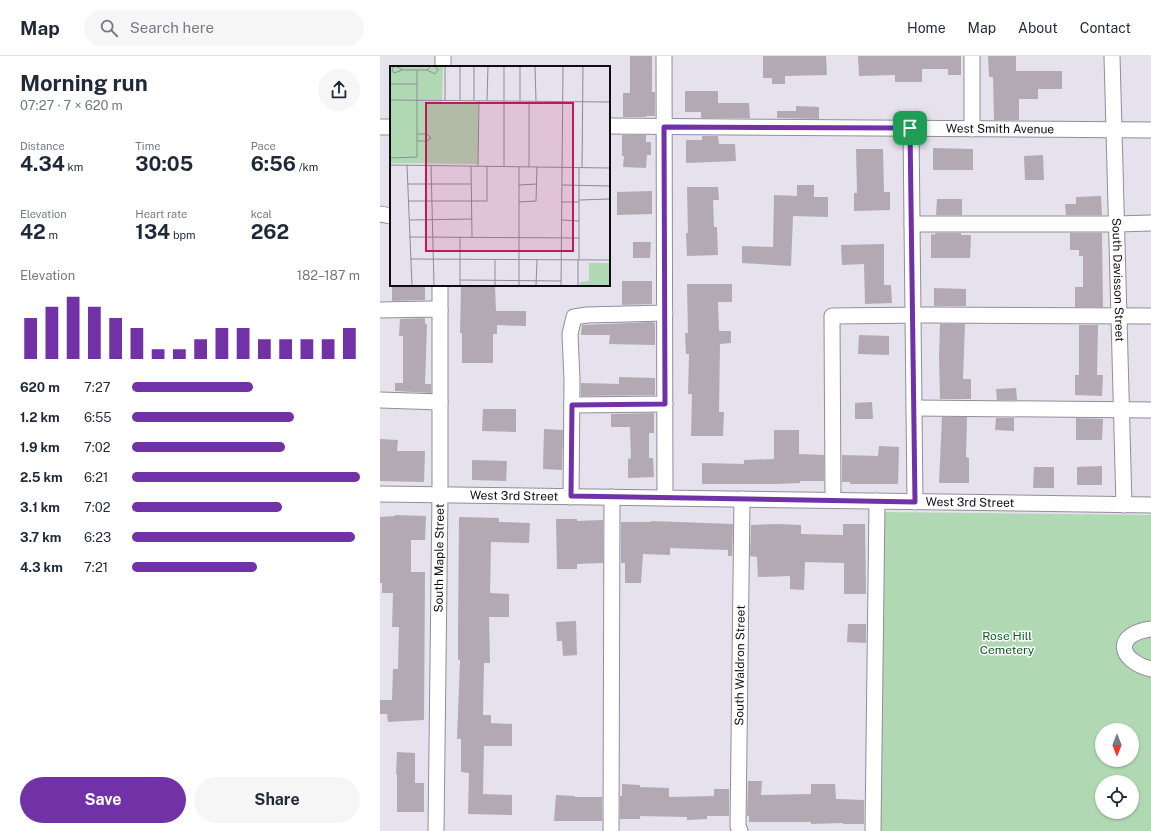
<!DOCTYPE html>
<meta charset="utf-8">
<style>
:root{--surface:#fff;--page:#f6f6f7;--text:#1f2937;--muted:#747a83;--line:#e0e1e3;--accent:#7232a7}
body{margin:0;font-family:"Public Sans",sans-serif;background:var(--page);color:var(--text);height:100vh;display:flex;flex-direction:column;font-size:15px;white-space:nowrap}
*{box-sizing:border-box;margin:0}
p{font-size:13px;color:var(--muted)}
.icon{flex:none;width:22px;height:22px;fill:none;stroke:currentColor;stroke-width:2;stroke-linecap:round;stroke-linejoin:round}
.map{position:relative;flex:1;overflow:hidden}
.drawer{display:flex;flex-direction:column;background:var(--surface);width:380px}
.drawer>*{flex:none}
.needle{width:26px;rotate:180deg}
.controls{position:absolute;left:715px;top:667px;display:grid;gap:8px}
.controls a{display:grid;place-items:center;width:44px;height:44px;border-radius:50%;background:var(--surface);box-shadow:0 1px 3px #0004;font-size:20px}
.pin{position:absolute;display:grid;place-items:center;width:34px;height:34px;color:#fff;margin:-17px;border-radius:8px;box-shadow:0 2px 6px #0006}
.round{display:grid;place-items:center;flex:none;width:42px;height:42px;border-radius:21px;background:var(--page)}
.headline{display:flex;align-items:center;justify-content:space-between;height:68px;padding:0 20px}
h1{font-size:22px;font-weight:700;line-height:30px}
.figures{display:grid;grid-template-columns:repeat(3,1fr);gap:6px;height:68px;padding:4px 20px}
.figures div{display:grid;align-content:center}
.figures b{font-size:20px;font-weight:700}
.figures small{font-size:11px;font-weight:400}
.figures p{font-size:11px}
.chart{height:112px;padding:8px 20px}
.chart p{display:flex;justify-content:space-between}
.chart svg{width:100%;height:72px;margin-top:4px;stroke:var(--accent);stroke-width:6}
.cta{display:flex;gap:8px;margin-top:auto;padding:8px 20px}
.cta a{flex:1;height:46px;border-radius:24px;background:var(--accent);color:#fff;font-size:16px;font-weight:700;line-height:46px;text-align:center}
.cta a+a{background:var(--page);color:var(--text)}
ul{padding:0 20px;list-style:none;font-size:13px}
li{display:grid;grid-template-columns:64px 48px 1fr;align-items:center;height:30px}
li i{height:10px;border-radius:5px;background:var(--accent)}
header{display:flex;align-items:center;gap:24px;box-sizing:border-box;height:56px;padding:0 20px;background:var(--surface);border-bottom:1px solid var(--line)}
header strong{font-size:19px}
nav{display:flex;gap:22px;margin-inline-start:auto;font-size:14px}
.search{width:280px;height:36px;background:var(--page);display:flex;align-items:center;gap:10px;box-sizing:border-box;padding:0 14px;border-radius:22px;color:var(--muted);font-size:15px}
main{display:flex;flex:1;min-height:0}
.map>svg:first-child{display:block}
.green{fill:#b0d8b3;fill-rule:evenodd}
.building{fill:#b3a9b3}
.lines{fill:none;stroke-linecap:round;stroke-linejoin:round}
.minor-casing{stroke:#918e99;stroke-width:17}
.minor{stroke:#fff;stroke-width:15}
.route-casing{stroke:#fff;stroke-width:8}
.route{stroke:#7232a7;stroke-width:5}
.labels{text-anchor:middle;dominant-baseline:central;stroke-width:3;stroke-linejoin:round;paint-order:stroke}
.street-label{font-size:12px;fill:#0d0c10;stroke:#fff}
.park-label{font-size:12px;fill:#0d551e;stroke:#fff}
.inset-road{fill:none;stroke:#8f8c95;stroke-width:1}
.view{fill:#c2185b;fill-opacity:0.15;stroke:#c2185b;stroke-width:2}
.inset-edge{fill:none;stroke:#0d0c10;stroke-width:2}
</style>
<header>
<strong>Map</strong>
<div class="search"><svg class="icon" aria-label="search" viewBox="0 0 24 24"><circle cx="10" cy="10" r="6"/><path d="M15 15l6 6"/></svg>Search here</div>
<nav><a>Home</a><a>Map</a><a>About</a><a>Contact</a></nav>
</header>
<main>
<section class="drawer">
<div class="headline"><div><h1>Morning run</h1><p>07:27 · 7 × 620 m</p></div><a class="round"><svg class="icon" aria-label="share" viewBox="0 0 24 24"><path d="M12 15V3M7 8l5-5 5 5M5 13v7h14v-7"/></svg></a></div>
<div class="figures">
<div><p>Distance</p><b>4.34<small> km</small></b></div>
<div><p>Time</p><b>30:05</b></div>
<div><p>Pace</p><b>6:56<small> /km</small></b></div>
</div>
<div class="figures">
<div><p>Elevation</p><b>42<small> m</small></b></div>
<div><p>Heart rate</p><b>134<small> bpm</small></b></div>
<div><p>kcal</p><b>262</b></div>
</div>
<div class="chart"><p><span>Elevation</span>182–187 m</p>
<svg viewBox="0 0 160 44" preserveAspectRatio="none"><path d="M5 44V19M15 44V12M25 44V6M35 44V12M45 44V19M55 44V25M65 44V38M75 44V38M85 44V32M95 44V25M105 44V25M115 44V32M125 44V32M135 44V32M145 44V32M155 44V25"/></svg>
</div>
<ul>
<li><b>620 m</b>7:27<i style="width:53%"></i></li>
<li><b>1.2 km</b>6:55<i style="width:71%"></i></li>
<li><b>1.9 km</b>7:02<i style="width:67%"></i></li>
<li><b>2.5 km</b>6:21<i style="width:100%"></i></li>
<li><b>3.1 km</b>7:02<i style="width:66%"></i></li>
<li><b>3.7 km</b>6:23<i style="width:98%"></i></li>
<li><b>4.3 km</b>7:21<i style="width:55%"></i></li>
</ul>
<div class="cta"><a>Save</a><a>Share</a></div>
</section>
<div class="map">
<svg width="771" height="775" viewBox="0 0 771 775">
<rect width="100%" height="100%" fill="#e5e1ed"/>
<path class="green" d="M499,456L771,459V775H496ZM722,674H752V704H722ZM722,726H752V756H722Z"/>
<path class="building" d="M250,0H272V36H275V60H266V61H243V37H250Z
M383,0H446L447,19L405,20V28H392V22H383Z
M478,0H581V19H568V13H542V26H515V19L479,20Z
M608,0H636V15H682V33H658V43H639V64H614L613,21H609Z
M305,35H338V47H369L370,62H321V56H305Z
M416,50L439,51V63L397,62V55H416Z
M242,79H266V86H271V99H267L266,112L243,111L244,100H242Z
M322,80H338L339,88H355L356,105L306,107V84H322Z
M553,92L593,93V114H553Z
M476,93H503L504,136H510V154L474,155V137H477Z
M663,99L664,124H645L644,100Z
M417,129H434V141H448V161L413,160L411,210L362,207V190L393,191L394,139L417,140Z
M307,131H338L339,144H333L334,171H337L338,199L307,200L306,177H308Z
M272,135V158L237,159V136Z
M721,140L722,159H686L685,148H696V141Z
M557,143H582V159H556Z
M555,177H581V179H591L590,202H551V178L555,179Z
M690,177H722L723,251H695V231H703V200H699V194H690Z
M253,186H271L270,202H253Z
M504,188V229H511L512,247L485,248L484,208L462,209L461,189Z
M242,225H272V248L242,249Z
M307,228H352V246H338L339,275H351V287L340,288L339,356H344L343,380H311L312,338H308L309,298H306L305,277H308Z
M12,229H45V244L12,245Z
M87,229H115L116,255H146V270L117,269V278H113V307H82V277H80L81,230Z
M554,232L586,233V250H554Z
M45,262V268H47L45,328H51V337L15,335V327H23V280H19L20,263Z
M272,266L275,267V289L229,288L230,279H201L202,269Z
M560,268H585L583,323H591V343H560L559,301Z
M699,269H718L717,319H723L722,340L695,339V319H699Z
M479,279L509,280V299L478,298Z
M239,321L275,322V339L201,340V327L239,328Z
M636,332L637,344H617L616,333Z
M492,346L493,363H475V347Z
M103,353H136V376L102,375Z
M274,357V377H269V402H273L274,421L248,422V403L251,402L250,371H231V358Z
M562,361H587L586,401L589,402V427H559Z
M616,362H634V375L615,374Z
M696,362L723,363L722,384H696Z
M164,373L183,374L182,414L163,413Z
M394,374H419V398L444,399V425H420V427L395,428H322V407L364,408V404L394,403Z
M0,383L18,384L17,395H45L44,426L0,425Z
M499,390L519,391L518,428H470V426H462V399L498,400Z
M92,404L127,405L126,425L92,424Z
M722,410V429H697V411Z
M654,411H674V432H653Z
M15,459L46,460L45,484H31V516H45L44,664L8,666L7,658H0V644H12L13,613H18L19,571H12L13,537H2V527H0V461L15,460Z
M79,461L119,462V466L150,467L149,487L111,486L110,537L129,538V561H109L110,607H104L103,659H111V667L132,668V690H104L103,738L132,739V759L88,758L89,717L81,716V683H77L80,604H78V577Z
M176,463H197V465L223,464V507L197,508V513H177Z
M271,465L353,468L352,500H348V494L290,492V499L263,498L261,527H245V507H241V466H271Z
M398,468L421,469V478L463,479V468H485L486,538H464V507L425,506L424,534L410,533V520L378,521L377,501L370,500L371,469Z
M196,565L197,599L183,600L182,585H177L176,566Z
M468,568H486V587L467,586Z
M17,696L35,697V727H44V756H17V718H16Z
M368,725H382L381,739L431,738V728H455L456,743L484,744V768H463V767L431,768V766H369V760H367Z
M242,728L260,729V731L289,732V741L334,740V733H349V760H327V763L307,764V761L260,760V763H240V740H242Z
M176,739L195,740V741H222V765H174Z"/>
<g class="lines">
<g class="minor-casing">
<g id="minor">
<path d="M284,0L285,442"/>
<path d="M592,0V73"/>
<path id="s1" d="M732,0L744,449"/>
<path d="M63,11V0"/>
<path id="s2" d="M229,70L771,74"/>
<path d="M0,71H11"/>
<path d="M531,72L535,446"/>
<path d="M0,158L11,160"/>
<path d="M532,168H737L771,167"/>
<path d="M0,254L52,253L60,255"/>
<path d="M0,344L60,346"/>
<path d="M192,349L285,348"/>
<path d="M534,352L771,354"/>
<path id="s3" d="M0,438L771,449"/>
<path d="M191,441L192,324L190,278L194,261L207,259L285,257"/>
<path d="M453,444L452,260L546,259L771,260"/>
<path d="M771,573C734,578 737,604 771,613"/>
<path id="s4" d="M56,775L60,439V229"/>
<path d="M231,775L232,441"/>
<path id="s5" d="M360,775L358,770L362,443"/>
<path d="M493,775L497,445"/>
</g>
</g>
<use href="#minor" class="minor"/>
</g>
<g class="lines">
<g class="route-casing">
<path id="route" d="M284,71L530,72L535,446L191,440L192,349L285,348Z"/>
</g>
<use href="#route" class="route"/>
</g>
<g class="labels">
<g class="street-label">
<text stroke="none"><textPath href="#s2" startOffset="391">West Smith Avenue</textPath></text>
<text stroke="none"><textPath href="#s1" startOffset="224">South Davisson Street</textPath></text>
<text stroke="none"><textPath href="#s3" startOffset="134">West 3rd Street</textPath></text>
<text stroke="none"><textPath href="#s3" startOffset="590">West 3rd Street</textPath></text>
<text stroke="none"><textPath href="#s4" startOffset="273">South Maple Street</textPath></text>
<text stroke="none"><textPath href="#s5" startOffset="166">South Waldron Street</textPath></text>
</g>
<g class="park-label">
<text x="627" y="580">Rose Hill<tspan x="627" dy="14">Cemetery</tspan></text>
</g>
</g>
<g transform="translate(10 10)">
<rect width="220" height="220" fill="#e5e1ed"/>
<path d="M0,0H53L52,37H88V98L0,97ZM199,197H220V220H190V216L199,215Z" fill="#b0d8b3"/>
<path class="inset-road" d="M4,0L2,4L4,7L12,4M6,0L13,4H37L41,0M145,0L146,35M37,4L45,8L48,4L45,0M0,18H27M0,34L220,36M55,34V0M70,35V0M84,35V0M97,35L98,0M130,35V0M27,68H37L41,72L37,75H27M0,92L27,91V4M0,99L220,102M17,99L22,220M41,99L44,220M81,100L82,171M88,100L89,35M114,100V0M129,101V220M139,101V35M192,102L193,0M18,118H81M129,119L147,118M172,119L220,120M189,134L220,133M18,135H97V100M129,136L146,135L147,101M172,136H189M19,154L82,153M172,154L189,155M19,171L189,172V101M70,171V220M20,193L220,194M189,194V172M70,214L171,215M105,220V193M146,220L147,194M171,220L173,0M188,220V194"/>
<path class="view" d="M36,37H183V185H36Z"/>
<rect width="220" height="220" class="inset-edge"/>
</g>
</svg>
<div class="controls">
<a><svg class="needle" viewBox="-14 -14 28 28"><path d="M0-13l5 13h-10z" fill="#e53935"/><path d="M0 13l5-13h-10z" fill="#747a83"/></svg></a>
<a><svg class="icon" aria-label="locate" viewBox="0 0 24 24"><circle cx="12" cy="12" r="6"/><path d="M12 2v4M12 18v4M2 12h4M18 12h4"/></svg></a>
</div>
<div class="pin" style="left:530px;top:72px;background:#1e9e55"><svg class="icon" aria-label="arrive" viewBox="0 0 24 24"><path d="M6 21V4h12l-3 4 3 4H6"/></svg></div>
</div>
</main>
